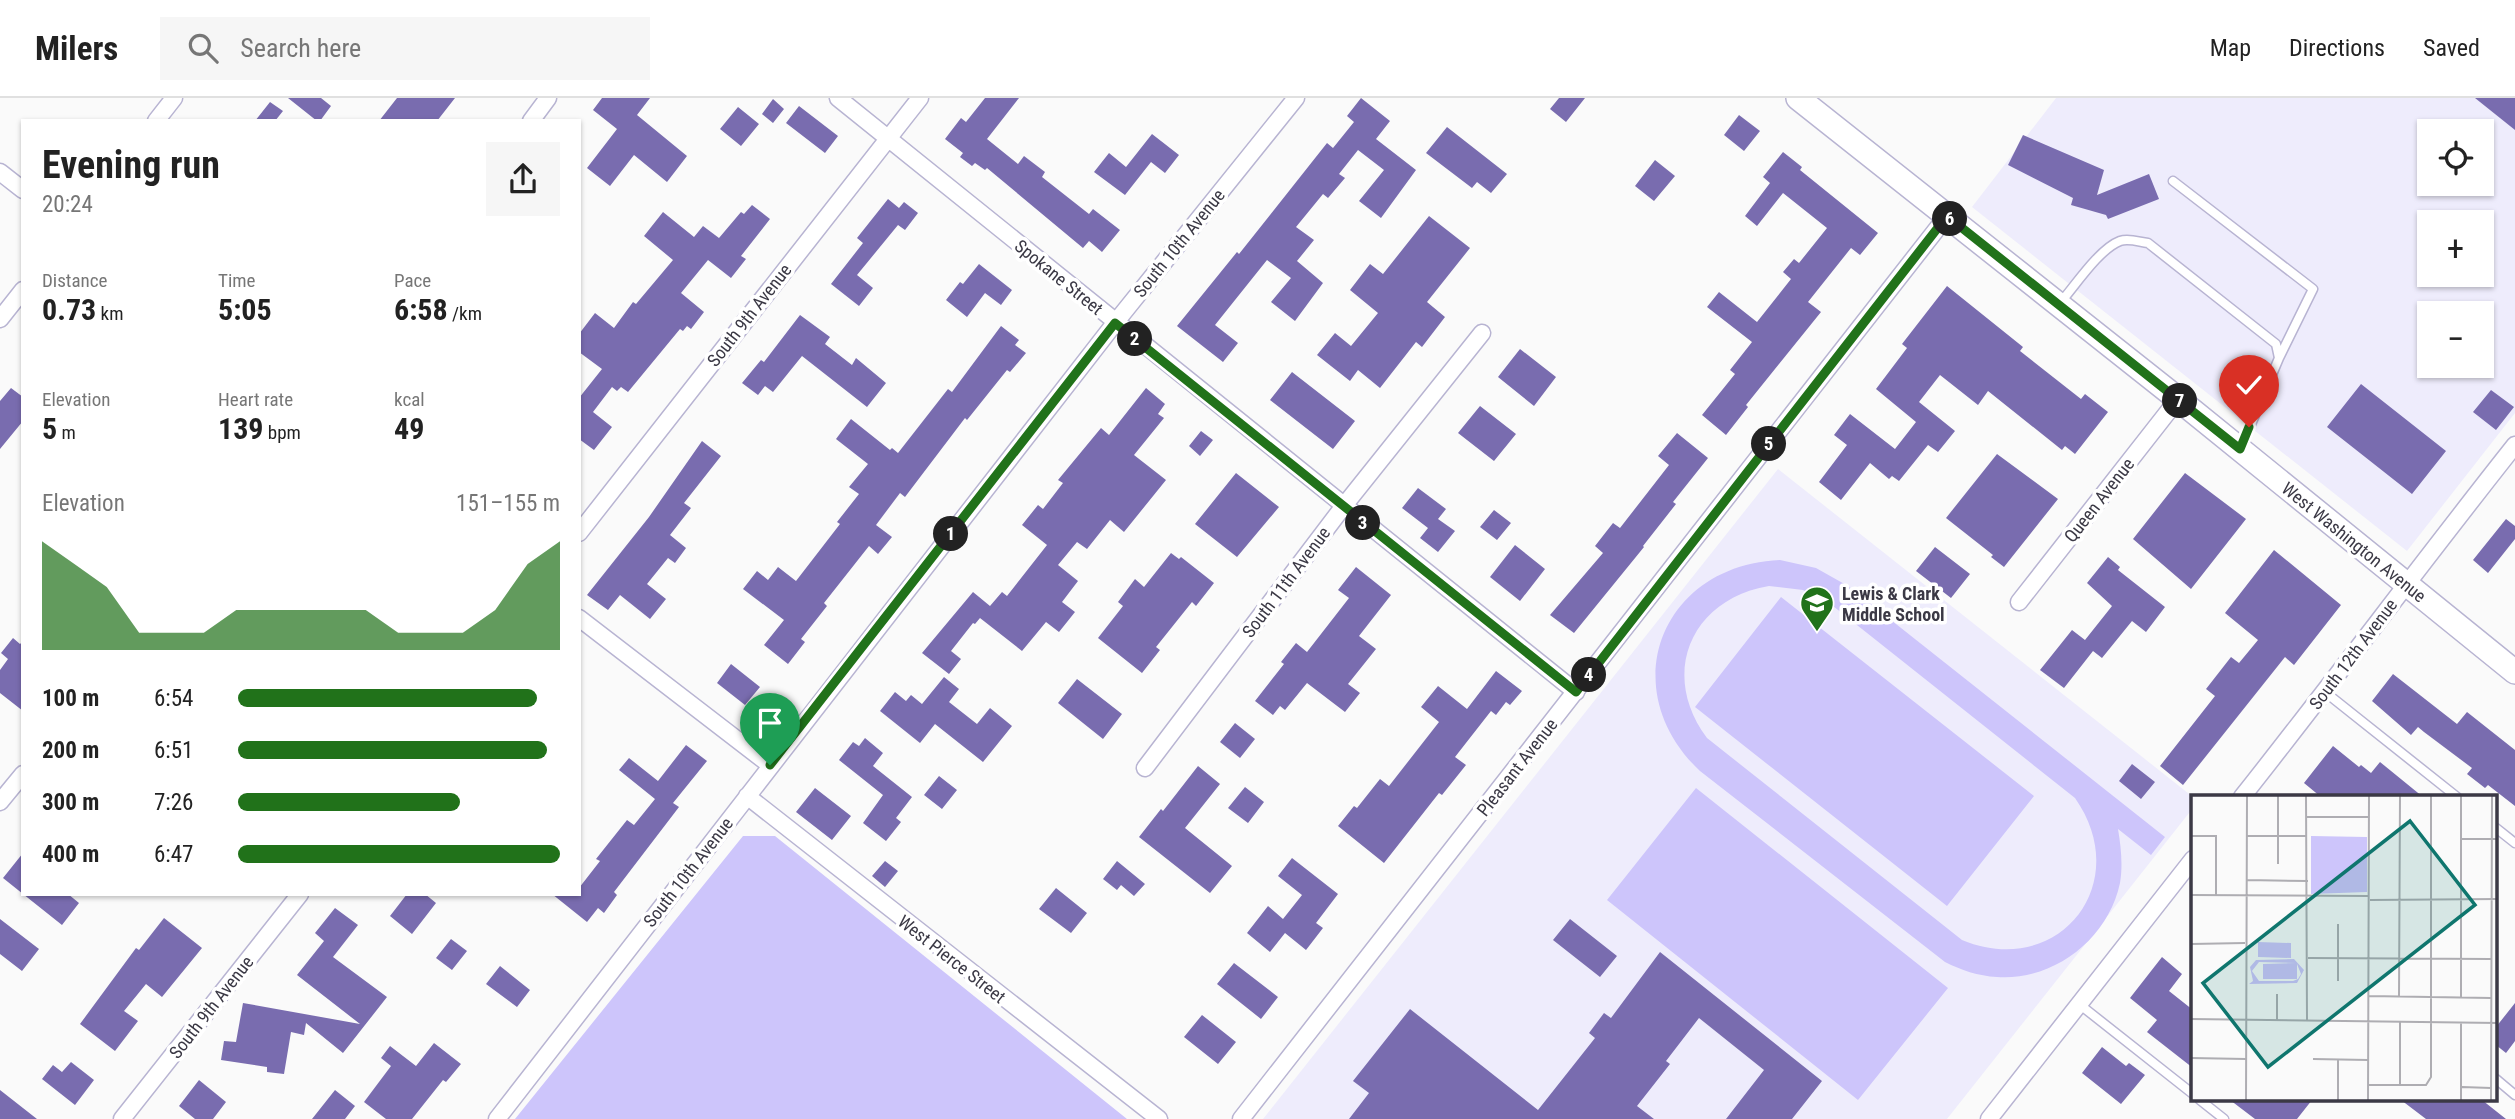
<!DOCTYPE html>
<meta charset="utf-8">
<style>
:root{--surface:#fff;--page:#f6f6f6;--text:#222;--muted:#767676;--line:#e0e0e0;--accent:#21721a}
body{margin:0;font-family:"Roboto Condensed",sans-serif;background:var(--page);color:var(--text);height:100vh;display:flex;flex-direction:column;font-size:26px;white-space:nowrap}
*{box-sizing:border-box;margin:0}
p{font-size:23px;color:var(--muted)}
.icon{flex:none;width:38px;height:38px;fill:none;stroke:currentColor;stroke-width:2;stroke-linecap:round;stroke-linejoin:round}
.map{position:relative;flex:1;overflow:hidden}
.side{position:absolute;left:21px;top:21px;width:560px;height:777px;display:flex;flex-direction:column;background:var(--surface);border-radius:0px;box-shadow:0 2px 5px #0004}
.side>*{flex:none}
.fabs{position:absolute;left:2417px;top:21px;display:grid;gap:14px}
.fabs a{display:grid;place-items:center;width:77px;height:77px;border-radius:0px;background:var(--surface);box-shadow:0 2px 5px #0004;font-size:35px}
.pin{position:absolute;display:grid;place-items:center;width:60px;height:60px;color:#fff;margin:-72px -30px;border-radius:50% 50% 50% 0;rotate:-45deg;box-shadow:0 0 7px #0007}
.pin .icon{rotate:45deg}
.km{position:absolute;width:35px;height:35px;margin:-18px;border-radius:50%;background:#222;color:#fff;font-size:19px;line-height:35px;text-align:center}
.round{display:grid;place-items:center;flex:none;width:74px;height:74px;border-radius:0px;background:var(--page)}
.summary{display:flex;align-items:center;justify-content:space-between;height:119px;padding:0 21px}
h1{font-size:38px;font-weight:700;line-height:52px}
.stats{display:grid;grid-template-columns:repeat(3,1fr);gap:10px;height:119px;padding:7px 21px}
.stats div{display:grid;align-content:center}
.stats b{font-size:30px;font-weight:700}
.stats small{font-size:19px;font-weight:400}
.stats p{font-size:19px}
.chart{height:196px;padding:14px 21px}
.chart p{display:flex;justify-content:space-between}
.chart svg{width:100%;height:126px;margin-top:7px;fill:var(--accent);opacity:.7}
ul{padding:0 21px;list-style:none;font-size:23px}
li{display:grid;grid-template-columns:112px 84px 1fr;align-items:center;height:52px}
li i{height:18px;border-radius:9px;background:var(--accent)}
header{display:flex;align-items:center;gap:42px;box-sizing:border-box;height:98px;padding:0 35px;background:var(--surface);border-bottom:2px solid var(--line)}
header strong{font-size:33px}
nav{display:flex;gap:38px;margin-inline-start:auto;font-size:24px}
.search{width:490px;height:63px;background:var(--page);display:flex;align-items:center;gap:18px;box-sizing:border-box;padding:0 24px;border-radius:0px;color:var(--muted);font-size:26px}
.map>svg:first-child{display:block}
.built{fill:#eeecfc;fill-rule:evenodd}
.green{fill:#cdc5fb;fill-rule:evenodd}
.building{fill:#796caf}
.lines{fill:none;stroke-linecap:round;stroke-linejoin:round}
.lane-casing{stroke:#b8b4d2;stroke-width:11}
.street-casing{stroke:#b8b4d2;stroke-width:19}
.secondary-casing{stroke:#b8b4d2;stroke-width:26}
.lane{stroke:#fff;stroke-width:8}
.street{stroke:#fff;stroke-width:16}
.secondary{stroke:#fff;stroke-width:23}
.route-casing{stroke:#fff;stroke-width:14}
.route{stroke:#21721a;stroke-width:9}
.labels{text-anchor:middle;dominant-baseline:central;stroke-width:7;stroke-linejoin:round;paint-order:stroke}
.street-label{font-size:18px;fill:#3b3945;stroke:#fff}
.poi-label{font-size:18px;font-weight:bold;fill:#3b3945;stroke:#fff;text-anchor:start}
.inset-road{fill:none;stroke:#aeadb2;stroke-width:2}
.view{fill:#0f766e;fill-opacity:0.15;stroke:#0f766e;stroke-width:3.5}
.inset-edge{fill:none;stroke:#3b3945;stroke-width:3.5}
</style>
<header>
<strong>Milers</strong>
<div class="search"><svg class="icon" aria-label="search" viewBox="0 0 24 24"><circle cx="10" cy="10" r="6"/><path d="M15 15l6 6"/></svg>Search here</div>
<nav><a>Map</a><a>Directions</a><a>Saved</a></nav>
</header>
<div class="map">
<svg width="2515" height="1021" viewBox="0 0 2515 1021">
<rect width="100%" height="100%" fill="#fafafa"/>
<path class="built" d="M2056,0H2515V315L2407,453L1972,109ZM2429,33H2482V86H2429ZM2429,124H2482V177H2429ZM2429,215H2482V268H2429Z
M1778,371L2193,699V710L1947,1021H1263Z"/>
<path class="green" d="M1780,462L1816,470L1848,488L2165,739L2151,757L2118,731C2121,749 2123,767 2120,785C2108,841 2054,883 1997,879C1978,878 1961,872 1945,864L1700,673C1613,591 1661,467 1780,462ZM1769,488L1803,492L1833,508L2075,700C2135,785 2059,882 1962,842L1707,640C1659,576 1691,501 1769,488Z
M1781,499L2034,698L1947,808L1695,609Z
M1696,690L1948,890L1858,1002L1607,802Z
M743,738H775L1127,1021H515Z"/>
<path class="building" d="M288,0H321L331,8L320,23H317Z
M397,0H455L437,23H379Z
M602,0H650L637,17L687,58L667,84L634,57L610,88L587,70L617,31L593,12Z
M985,0H1019L987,41L1018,66L1024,58L1045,74L1042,79L1089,116L1093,111L1120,132L1102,154L1089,143L1083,150L987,70L985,72L975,65L972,68L960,59L963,55L945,41L961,20L966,24Z
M1361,0L1390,23L1376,41L1416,72L1381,120L1359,103L1384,72L1358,52L1339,76L1345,80L1328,100L1323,96L1296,129L1314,142L1297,163L1323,185L1295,223L1271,204L1291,180L1267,162L1215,227L1238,245L1223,264L1177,228L1237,154L1239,156L1327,45L1333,50L1354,24L1347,18Z
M1559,0H1585L1566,24L1550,11Z
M2475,0H2515V32Z
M773,1L784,11L773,25L762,16Z
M270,4L283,13L275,23H255Z
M799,8L838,38L825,55L786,25Z
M738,9L759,26L741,48L720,31Z
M1739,17L1760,33L1744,53L1724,37Z
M1447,29L1507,76L1491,95L1477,84L1472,90L1426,55Z
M1152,36L1179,57L1165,75L1151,64L1125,97L1094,74L1109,55L1126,69Z
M2023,37L2104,72L2097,97L2149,76L2159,101L2108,121L2106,117L2071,107L2073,100L2008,67Z
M1783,54L1802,69L1800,72L1878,135L1860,157L1851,150L1808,204L1821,214L1746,307L1748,309L1726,337L1702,317L1735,276L1730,272L1752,244L1707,209L1719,194L1757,224L1791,181L1783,174L1794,161L1799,165L1827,130L1783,95L1757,128L1745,118L1770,85L1763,79Z
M1655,62L1675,78L1654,103L1635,88Z
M888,101L899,110L904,104L918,115L905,132L898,127L857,177L873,190L859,208L831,186L863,145L857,140Z
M752,107L770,121L741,158L746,161L731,180L708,162L681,195L704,214L691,231L687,228L683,233L680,231L628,294L621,289L617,293L612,289L593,314L612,329L594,352L579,341V300L602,271L579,254V236L595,215L614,230L633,204L636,206L673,162L644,138L663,114L694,139L703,128L719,140L741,114L744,116Z
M1429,118L1470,150L1427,204L1445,219L1422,249L1416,244L1380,290L1358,272L1350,283L1317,257L1335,235L1351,248L1378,215L1350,192L1370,166L1383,176Z
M979,166L1012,192L1001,207L985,195L967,219L946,202L960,184L963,186Z
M1947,188L2023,249L2020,253L2081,301L2085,296L2108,314L2075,356L2065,348L2062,352L1988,293L1978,307L1940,277L1919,304L1955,333L1938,354L1928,347L1899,383L1892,378L1889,381L1870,365L1841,402L1819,384L1847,347L1834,337L1850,316L1895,351L1916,324L1876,291L1907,250L1902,246Z
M800,217L830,239L825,246L852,267L856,260L886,285L867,309L802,258L773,294L765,288L758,297L742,285L761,262L764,264Z
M1001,228L1019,242L1015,247L1026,255L1010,274L1007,272L967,322L965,320L905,399L900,395L876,427L892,439L878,456L869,448L824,505L827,508L801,541L805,544L788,566L764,547L784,522L743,491L757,473L768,482L778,469L796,483L840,426L837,424L859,396L849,389L868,366L836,341L851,321L890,352L892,350L898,355L948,291L952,294Z
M1520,251L1556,279L1534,308L1498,279Z
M1292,274L1355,323L1333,351L1270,302Z
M2361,286L2446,353L2412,396L2327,329Z
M11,290L23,299V323L0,351V303Z
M1146,290L1165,306L1158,316L1164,320L1134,357L1166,382L1124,434L1110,422L1087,451L1077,444L1058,467L1078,483L1062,504L1075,514L1059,534L1046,524L1022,553L980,520L975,526L973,525L951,553L961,561L949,576L922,555L973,494L990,508L1002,494L1007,498L1047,447L1022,427L1038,407L1043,411L1063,385L1058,382L1101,330L1109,337Z
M2491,292L2514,309L2496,332L2473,314Z
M1480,308L1516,336L1494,363L1458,335Z
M1201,333L1213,342L1200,358L1189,348Z
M1677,335L1708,360L1673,404L1676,406L1643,448L1644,449L1574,535L1550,517L1603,455L1595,448L1613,425L1620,430L1669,367L1658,358Z
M702,343L721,358L684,405L691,410L670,437L686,450L675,465L668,460L647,486L666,501L650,521L620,497L608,512L587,497L649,419Z
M1997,356L2058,401L2004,469L1991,459L1993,457L1946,420Z
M1236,375L1279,409L1237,459L1195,426Z
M2185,375L2246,421L2191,491L2133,441Z
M1418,390L1446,411L1438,421L1455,433L1438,454L1420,440L1428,430L1402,410Z
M1494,412L1511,425L1497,442L1480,429Z
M2506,421L2515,428V441L2488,475L2473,462Z
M1515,447L1545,471L1520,503L1490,479Z
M1935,449L1970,476L1951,500L1916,473Z
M2274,452L2341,507L2294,567L2285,559L2183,687L2160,668L2215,598L2206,591L2231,559L2239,565L2258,542L2225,515Z
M1171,455L1179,461L1181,459L1214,485L1196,508L1192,504L1156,549L1160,552L1142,575L1098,540L1123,508L1118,504L1135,481L1144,489Z
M2108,459L2120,469L2118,472L2165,509L2146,534L2132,523L2102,560L2093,553L2064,590L2040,572L2072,532L2085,542L2112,508L2087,485Z
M1356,469L1391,497L1359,538L1376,551L1348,586L1360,595L1345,614L1307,585L1285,612L1280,608L1273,617L1255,603L1284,566L1281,564L1296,545L1307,554L1349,500L1338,492Z
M13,540L20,546L23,543V613L0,595V572L8,561L1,555Z
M731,566L760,589L745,607L717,585Z
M1496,573L1522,593L1510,607L1506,604L1496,617L1491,613L1455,659L1466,667L1442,697L1439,695L1384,765L1338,728L1354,708L1357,710L1380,681L1389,688L1439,624L1421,609L1438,588L1467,611Z
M2393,576L2457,626L2467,614L2515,652V708L2488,687L2485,690L2467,676L2472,670L2424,634L2418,629L2411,637L2372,603Z
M944,579L959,591L949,604L977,626L990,610L1012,628L983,664L935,626L920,645L880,613L895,594L906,603L911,597L922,606Z
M1077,581L1122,616L1103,641L1058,605Z
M1235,625L1255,641L1240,660L1220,644Z
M865,640L883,655L873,668L912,699L896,720L901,724L886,743L863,725L883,697L839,662L853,644L859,648Z
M686,647L707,663L673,705L679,709L614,794L617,797L604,815L598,810L587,824L552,796H579V790L600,763L596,761L627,722L634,727L655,701L619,672L629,660L658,683Z
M2333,648L2359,669L2361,667L2371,675L2380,664L2423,699H2321L2304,685Z
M2132,666L2155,684L2141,701L2119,683Z
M1198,668L1220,686L1185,730L1232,768L1210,795L1139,739L1161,711L1163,713Z
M939,678L957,692L942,711L924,697Z
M1245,689L1264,704L1248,725L1228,710Z
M815,690L851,718L832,742L796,714Z
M23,755V796L3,780Z
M1292,760L1338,796L1316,825L1323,830L1306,852L1285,835L1270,854L1247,835L1268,808L1283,821L1302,797L1278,778Z
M885,763L898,773L885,789L872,778Z
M1117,763L1145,786L1134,798L1121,787L1117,792L1103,781Z
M1056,790L1087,815L1071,835L1039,811Z
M23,796H68L79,805L62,827Z
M407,796H425L436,805L412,836L390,818Z
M335,810L358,827L333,859L387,899L343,955L306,925L304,937L291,934L284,976L267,974V969L221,962L224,943L236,944L243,905L360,926L297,877L324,843L315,835Z
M164,820L202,850L162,899L146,886L124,913L138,923L115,953L80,926L136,850L139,852Z
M0,821L39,851L22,873L0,856Z
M1570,821L1617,858L1600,879L1553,842Z
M451,841L467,853L452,872L436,860Z
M1660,854L1822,983L1792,1021H1726L1764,972L1699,920L1666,963L1670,966L1637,1008L1654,1021H1349L1369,995L1353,983L1410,911L1538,1012L1595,940L1589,935L1604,915L1611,920Z
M2162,859L2182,876L2169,893L2193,912V970L2147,934L2157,922L2130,900Z
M1234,865L1278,899L1261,921L1217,886Z
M500,868L530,892L517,909L486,886Z
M2515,905V943L2506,955L2496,947V929Z
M1202,917L1236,944L1218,966L1184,939Z
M434,945L461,966L446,984L443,982L412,1021H386L364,1004L391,968L381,960L390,948L416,968Z
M2102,949L2126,968L2129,965L2145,977L2121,1006L2082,975Z
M71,964L94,982L75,1007L42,981L53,967L62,974Z
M199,982L226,1004L213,1021H195L179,1008Z
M0,992L37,1021H0Z
M335,992L355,1008L345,1021H312Z
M2230,1002H2312L2297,1021H2255Z
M2401,1002H2482L2506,1021H2426Z"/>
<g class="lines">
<g class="lane-casing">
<path id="lane" d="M2173,83L2313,191L2279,260
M2060,205C2075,188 2099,151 2120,143C2129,140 2139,144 2148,145L2276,246L2279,260L2241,350
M2325,594L2457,699
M2496,730L2515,745
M2079,906L2193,996
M2496,981L2515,997
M2200,1002L2224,1021"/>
</g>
<g class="street-casing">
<path id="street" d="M838,0L1576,594
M156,23L174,0
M531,23L548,0
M0,74L23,92
M0,221L23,192
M579,435L920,0
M2019,504L2178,301
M579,520L770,667
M1145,670L1343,409L1482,235
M747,698L1159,1021
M2242,699C2334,583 2423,463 2515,347
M0,704L23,676
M122,1021L300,796
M497,1021L1115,225L1296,0
M1241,1021L1947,118
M1989,1021L2193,761"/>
</g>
<g class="secondary-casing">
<path id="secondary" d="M1798,0L2178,301L2515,574"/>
</g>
<use href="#lane" class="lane"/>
<use href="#street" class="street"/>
<use href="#secondary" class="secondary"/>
</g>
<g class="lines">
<g class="route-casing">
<path id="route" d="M770,667L1115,225L1576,594L1947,118L2240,351L2249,329"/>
</g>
<use href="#route" class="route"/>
</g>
<defs>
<g id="school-pin" transform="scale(1.75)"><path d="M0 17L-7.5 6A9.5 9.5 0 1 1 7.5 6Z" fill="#21721a" stroke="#fff"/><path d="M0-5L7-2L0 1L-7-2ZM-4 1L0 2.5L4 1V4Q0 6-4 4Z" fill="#fff"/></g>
</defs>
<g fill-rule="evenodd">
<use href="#school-pin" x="1817" y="505"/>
</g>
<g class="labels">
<g class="street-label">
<text transform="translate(1179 145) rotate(-51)">South 10th Avenue</text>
<text transform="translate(1059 179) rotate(39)">Spokane Street</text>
<text transform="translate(749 217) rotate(-52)">South 9th Avenue</text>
<text transform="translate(2099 402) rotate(-52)">Queen Avenue</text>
<text transform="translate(2354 444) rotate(39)">West Washington Avenue</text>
<text transform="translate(1286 484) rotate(-53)">South 11th Avenue</text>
<text transform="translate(2353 556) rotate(-53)">South 12th Avenue</text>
<text transform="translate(1517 669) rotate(-52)">Pleasant Avenue</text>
<text transform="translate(688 774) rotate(-52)">South 10th Avenue</text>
<text transform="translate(952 861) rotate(38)">West Pierce Street</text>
<text transform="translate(211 909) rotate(-52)">South 9th Avenue</text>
</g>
<g class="poi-label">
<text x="1842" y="495">Lewis &amp; Clark<tspan x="1842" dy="21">Middle School</tspan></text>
</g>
</g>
<g transform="translate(2191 697)">
<rect width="306" height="306" fill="#fafafa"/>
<path d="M120,41L176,42V97L120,99ZM67,147L100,148V163L67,162ZM103,164L113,175L106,188L58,189L62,186L59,172L65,165ZM68,167L105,168L72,169V184H106V169L110,179L107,184L102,186H68L61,176Z" fill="#cdc5fb" fill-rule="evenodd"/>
<path class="inset-road" d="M115,0L116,225M116,22H178M0,41H25V101M56,41H115M270,44H307M87,69V0M56,85L117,86M0,100L178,101M179,105L307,104M147,129V186M0,149L54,148M117,163L300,164M178,201L300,203M208,202L209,0M270,203V0M0,224L307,228M86,225V199M0,263L55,264M122,264L177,265M209,289V227M177,290H235L240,282V0M271,292L300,293M55,306L56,0M147,306V264M177,306L178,0M270,306V228M300,306L301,0"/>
<path class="view" d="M219,26L284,110L77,272L12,188Z"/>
<rect width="306" height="306" class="inset-edge"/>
</g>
</svg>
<div class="fabs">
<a><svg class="icon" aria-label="locate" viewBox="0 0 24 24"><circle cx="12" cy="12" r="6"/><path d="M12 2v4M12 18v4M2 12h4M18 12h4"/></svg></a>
<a>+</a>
<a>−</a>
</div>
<div class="pin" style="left:770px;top:667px;background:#1e9e55"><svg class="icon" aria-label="arrive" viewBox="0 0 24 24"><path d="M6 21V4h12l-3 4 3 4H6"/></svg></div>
<div class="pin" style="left:2249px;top:329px;background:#d93025"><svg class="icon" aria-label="check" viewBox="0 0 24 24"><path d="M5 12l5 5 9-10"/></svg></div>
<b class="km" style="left:951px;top:436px">1</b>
<b class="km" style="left:1135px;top:241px">2</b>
<b class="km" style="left:1363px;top:425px">3</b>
<b class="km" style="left:1589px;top:577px">4</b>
<b class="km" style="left:1769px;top:346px">5</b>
<b class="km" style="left:1950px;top:121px">6</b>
<b class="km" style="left:2180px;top:303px">7</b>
<section class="side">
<div class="summary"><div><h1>Evening run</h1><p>20:24</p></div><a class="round"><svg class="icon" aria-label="share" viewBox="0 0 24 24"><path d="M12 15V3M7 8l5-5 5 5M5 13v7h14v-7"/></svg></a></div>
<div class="stats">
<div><p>Distance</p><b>0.73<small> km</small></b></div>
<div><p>Time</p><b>5:05</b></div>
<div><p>Pace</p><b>6:58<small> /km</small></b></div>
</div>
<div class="stats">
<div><p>Elevation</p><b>5<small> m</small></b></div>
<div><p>Heart rate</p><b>139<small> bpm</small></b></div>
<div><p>kcal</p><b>49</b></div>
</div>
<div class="chart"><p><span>Elevation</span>151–155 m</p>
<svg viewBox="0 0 160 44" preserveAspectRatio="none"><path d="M0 44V6L10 14L20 22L30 38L40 38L50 38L60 30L70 30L80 30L90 30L100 30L110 38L120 38L130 38L140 30L150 14L160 6V44z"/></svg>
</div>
<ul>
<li><b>100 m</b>6:54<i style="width:93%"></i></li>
<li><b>200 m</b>6:51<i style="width:96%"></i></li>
<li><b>300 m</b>7:26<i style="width:69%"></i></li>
<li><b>400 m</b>6:47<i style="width:100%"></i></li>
</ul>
</section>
</div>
